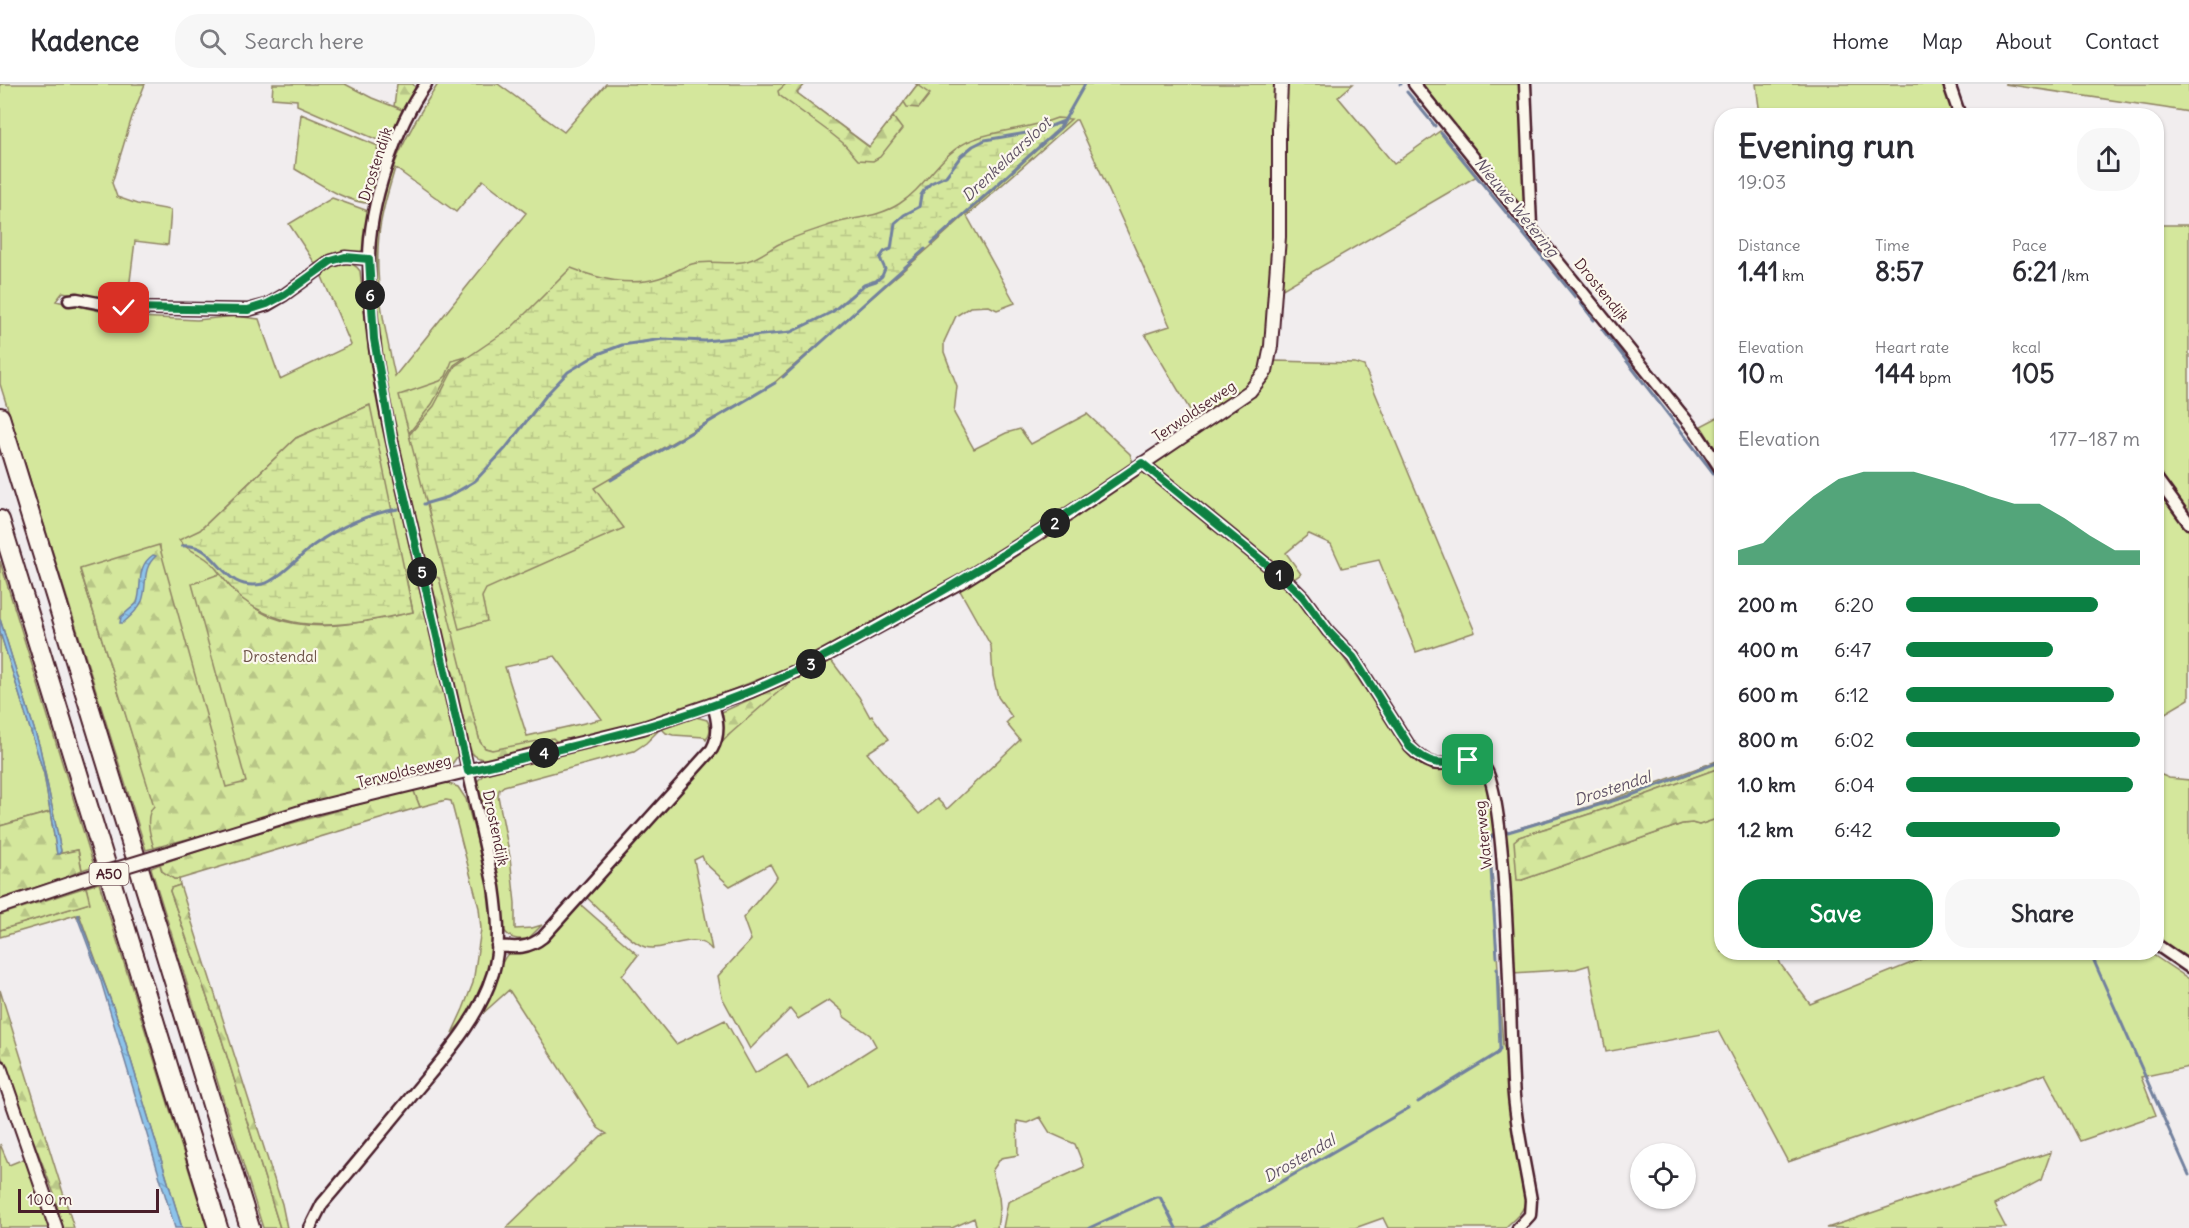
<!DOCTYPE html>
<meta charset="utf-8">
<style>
:root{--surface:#fff;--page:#f7f7f7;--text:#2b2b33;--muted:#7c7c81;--line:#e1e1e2;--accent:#0b8043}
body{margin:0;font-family:Delius,sans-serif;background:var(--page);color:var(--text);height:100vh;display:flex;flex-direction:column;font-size:22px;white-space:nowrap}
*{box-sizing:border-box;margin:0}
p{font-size:20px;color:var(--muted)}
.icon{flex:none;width:33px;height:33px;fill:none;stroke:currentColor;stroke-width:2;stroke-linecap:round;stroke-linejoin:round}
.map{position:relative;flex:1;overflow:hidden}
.sheet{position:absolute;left:1714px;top:24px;width:450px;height:852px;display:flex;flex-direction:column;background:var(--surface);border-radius:24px;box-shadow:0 2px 4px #0004}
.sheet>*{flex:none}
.controls{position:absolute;left:1630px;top:1059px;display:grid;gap:12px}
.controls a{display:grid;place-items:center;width:66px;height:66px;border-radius:50%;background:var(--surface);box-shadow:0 2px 4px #0004;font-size:30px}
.scale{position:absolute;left:18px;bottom:15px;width:141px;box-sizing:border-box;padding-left:6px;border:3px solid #4a1f2b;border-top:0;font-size:16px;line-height:21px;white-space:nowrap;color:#4a1f2b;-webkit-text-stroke:4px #fbf7ec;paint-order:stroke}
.pin{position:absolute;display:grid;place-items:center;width:51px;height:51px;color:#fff;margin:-26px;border-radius:12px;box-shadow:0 3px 9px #0006}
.km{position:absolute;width:30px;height:30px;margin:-15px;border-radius:50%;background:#222;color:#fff;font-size:16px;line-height:30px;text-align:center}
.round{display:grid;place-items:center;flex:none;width:63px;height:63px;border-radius:24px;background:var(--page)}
.head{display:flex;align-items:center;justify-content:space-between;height:102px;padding:0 24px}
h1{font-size:33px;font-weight:800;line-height:45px}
.figures{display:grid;grid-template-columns:repeat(3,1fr);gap:9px;height:102px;padding:6px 24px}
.figures div{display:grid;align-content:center}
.figures b{font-size:26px;font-weight:800}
.figures small{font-size:16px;font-weight:400}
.figures p{font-size:16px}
.chart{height:168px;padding:12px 24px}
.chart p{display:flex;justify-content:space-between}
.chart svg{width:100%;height:108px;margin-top:6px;fill:var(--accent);opacity:.7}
.cta{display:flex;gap:12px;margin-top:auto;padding:12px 24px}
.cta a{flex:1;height:69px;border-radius:24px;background:var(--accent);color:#fff;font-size:24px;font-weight:800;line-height:69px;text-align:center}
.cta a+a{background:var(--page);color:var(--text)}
ul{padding:0 24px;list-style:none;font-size:20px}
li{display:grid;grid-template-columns:96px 72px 1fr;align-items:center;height:45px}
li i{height:15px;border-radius:8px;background:var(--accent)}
header{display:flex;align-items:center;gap:36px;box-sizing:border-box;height:84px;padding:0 30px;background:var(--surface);border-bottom:2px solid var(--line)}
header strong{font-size:28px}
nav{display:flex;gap:33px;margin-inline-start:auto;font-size:21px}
.search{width:420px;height:54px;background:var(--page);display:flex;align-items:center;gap:15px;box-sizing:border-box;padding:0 21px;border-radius:24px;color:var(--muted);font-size:22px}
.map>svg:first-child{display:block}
.green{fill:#d4e79c;stroke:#8f8364;stroke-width:1.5;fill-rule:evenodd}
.forest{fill:url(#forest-firs);stroke:#8f8364;stroke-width:1.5}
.wetland{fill:url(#wetland-marsh);stroke:#8f8364;stroke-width:1.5}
.water{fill:url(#water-ripples);stroke:#72819e;stroke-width:1.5}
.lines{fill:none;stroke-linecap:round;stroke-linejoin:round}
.stream{stroke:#72819e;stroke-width:3}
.minor-casing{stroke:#4a1f2b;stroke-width:15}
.tertiary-casing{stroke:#4a1f2b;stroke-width:16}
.motorway-casing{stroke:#4a1f2b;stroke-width:22}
.minor{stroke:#fbf7ec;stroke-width:10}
.tertiary{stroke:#fbf7ec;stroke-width:12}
.motorway{stroke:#fbf7ec;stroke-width:18}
.tertiary-bridge-casing{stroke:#4a1f2b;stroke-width:16;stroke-linecap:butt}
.tertiary-bridge{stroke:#fbf7ec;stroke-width:12}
.route-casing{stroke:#fff;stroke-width:12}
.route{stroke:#0b8043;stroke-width:8}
.labels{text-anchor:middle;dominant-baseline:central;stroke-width:4.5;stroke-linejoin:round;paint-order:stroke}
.shield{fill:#fbf7ec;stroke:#7f6065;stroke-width:1.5}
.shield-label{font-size:14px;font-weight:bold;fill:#4a1f2b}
.street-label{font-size:15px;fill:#4a1f2b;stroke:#fbf7ec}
.park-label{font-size:15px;fill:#6c5147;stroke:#fbf7ec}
.water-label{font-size:16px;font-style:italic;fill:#5e5064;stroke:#fbf7ec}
</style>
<header>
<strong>Kadence</strong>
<div class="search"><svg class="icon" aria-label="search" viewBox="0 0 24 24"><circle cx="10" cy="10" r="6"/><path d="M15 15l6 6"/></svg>Search here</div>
<nav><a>Home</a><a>Map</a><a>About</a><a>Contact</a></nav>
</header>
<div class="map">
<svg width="2189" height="1144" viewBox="0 0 2189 1144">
<defs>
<pattern id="forest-firs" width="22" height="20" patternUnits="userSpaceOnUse" patternTransform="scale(1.5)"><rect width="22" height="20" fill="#d4e79c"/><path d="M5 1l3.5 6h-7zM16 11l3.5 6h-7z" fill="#b8c687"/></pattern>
<pattern id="wetland-marsh" width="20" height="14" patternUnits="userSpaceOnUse" patternTransform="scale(1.5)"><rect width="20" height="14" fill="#d4e79c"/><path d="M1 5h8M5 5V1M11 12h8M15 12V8" fill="none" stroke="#b8c687"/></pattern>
<pattern id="water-ripples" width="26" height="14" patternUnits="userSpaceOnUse" patternTransform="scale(1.5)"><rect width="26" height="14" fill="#8cc3ea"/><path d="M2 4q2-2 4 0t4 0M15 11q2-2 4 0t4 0" fill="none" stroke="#7aa7c9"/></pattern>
</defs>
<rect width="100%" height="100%" fill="#f1edee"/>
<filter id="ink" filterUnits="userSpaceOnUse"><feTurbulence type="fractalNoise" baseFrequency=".0167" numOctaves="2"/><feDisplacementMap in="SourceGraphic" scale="12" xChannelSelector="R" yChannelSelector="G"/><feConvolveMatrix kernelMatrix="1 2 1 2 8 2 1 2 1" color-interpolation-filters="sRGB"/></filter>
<g filter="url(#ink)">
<path class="green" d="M0,0H145L132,33L112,99L117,113L137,120L171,126L168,161L135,157L127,221L63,208L56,217L100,227L139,233L197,236L235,232L259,235L280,295L351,261L320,188C332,180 349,171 360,187L369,269L379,319L388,315C380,263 371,213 376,160C376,153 375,145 377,137C386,88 411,41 438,0H498L564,48L606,0H805L797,9L870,63L917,1L916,0H1277L1274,150L1266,275L1256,296L1197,338L1145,250L1170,242L1077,36H1075L967,132L1015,219L997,226L989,222L970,223L956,232L944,258V268L957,302L954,329L974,365L1006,349L1020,345L1031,360L1087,330L1130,370L1134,381L1022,457L831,564L792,582L692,622L635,642L560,661L492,666L485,664L480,658L451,545L430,549L266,731L155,763L149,741L154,764L146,766L0,300ZM395,84L456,128L483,96L526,129L395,292C385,246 374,199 379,151C381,128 389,106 395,84ZM370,321L202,444L296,354ZM160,462L150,707L80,486ZM555,572L602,635L527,652L505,583Z
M273,0H345L372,14L405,27L393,54L386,56L381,54L380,57L297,21V16L272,14Z
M1287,0H1353L1338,13L1394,80L1440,47L1477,92L1281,206Z
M1419,0H1521L1526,133Z
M1756,0H1944L1955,31H1760Z
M2004,0H2189V28L2165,24Z
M301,30L378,62L377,65L386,73L373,119C349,121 315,97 295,85Z
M332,114L371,128L366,159L362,167L318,184L289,140Z
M2157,141H2189V431L2157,388V308L2163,304L2157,295Z
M1275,277L1355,279L1364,282L1475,548L1416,568L1379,476L1342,484L1331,460L1309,450L1286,469L1301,490L1291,497L1150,381L1272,283Z
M1722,331V376L1701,342Z
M1141,387L1268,488L1297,514L1333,558L1399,655L1433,684L1464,686L1474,684C1494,694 1492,728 1495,747L1490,754L1501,934L1503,961L1507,970L1526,1108C1526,1128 1518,1131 1505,1144H1388L1383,1134L1355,1144H1003L1008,1118L1084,1083L1075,1060L1050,1049L1040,1033L1027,1039L1017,1037L1018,1071L1001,1074L992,1087L999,1113L1000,1124L997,1144H977L974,1134L952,1144H506L601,1052L607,1050L598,1044L509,906L481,931C487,919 500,876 508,870C516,865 527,869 536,865L577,820L581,821L638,871L622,892L676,960L725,936L755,989L787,970L809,1005L876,962L870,951L843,932L842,927L829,916L798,935L790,925L750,965L722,913L718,892L751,856L743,834L777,793L770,780L730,802L705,779L702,772L694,776L712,866C694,844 667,869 645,863C630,859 598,823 584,811L737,642L791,597L831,576L859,613L870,633L872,632L889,655L867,669L919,730L937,715L947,725L1020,656L1006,639L1012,633L998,613L993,592L991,562L958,503Z
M2157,400L2189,445V615L2157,634Z
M0,477L94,782L82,786L78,766L59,770L61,767L40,664L0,535Z
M0,548L44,690L50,728L0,742Z
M696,633L707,636C712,644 710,649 706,656L704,653L673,651L666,649L661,644L646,659L634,667L504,702L499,706L498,712L510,773L515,819V845L532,844L542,841L528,855C516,856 510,855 503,845L475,700L483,691L491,687L645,649Z
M1722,675V683L1623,719L1519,753L1522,796L1682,740L1692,739L1699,741L1722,733V868L1776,869L1781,881L1810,920L1936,869H2150L2189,895V983L2141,993L2156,1031L2080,1057L2045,990L1788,1078L1718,947L1606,968L1589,881L1576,885L1513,889L1503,749L1610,716Z
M2157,689L2169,694L2189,696V877L2157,857Z
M443,698L458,703L466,715C487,797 521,880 452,949L463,925L473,899L481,845L479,824L451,717L446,716L420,723L413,705Z
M160,780L162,787L174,795H179L180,801L171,804L170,807L222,956L280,1144H263L151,784Z
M99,799L207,1144H182L122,947L79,830L77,833L76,831L0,853V846L89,819L86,803Z
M0,1060L9,1081L26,1074L50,1144H0Z
M2051,1068L2041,1096L1994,1121L2006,1144H1827Z"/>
<path class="forest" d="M397,0H413L417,6L405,27L394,22Z
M786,0H805L797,9L869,63L893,33L902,45L880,73L873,77L858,76L843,59L828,47L779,11L778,7Z
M917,1L930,10L919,24L907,23L904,18Z
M466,273L454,281L432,320L409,349L399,311L440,297L446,292L452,277Z
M159,461L226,703L246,698L192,500L219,490C228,497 233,509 244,516C252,522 263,530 272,533C317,551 368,537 413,528L406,493L416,491L459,665V670L450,683L154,764C150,751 144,732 154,722L80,485Z
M428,490L439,494L480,658L485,664L492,666L553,654L560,661L493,676C480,676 473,673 466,662Z
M791,597L723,656L722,628Z
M1722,683V733L1699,741L1692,739L1682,740L1522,796H1517L1514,757L1519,753L1623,719Z
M413,705L420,723L180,795H174L162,787L160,780L215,761Z
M50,728L57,770L78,766L82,786L65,794L0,815V742Z
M180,801L282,1120L287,1144H280L222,956L170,807L171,804Z
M86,803L90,819L0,846V831Z
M0,906L74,1144H63L54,1110L0,969Z"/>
<path class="wetland" d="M1057,34L1071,35L929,164L774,299L594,404L624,444L486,505L482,513L487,537L459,545L409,351L434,322L455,282L512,243L571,184C599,195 629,203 659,194C670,191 681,183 692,180C709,175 730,182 747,177C759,174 768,166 779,160C795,152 813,147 830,141C853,133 877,134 899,120C928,102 939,68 974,55C1001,45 1030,45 1057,34Z
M370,321L413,528C355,540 292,555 241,514C229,504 222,491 212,480C203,469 187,468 179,456L200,446L296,354Z"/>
<path class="water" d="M153,471L156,472C141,485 148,501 142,517C138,526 130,533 123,539H120L121,533L137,519C143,502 135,483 153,471Z
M0,535L40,664L61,767L59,770H57L44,690L0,548Z
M78,830L122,947L182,1144H175L100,894L78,835Z"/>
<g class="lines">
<path class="stream" d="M1400,0H1401
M1407,8L1435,42
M1441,49L1575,213
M932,159L1060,44L1085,0
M1580,218L1594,236
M1602,245L1722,400
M783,293L925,165
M611,396L775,299
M424,420L448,413L475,397L505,365L548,309L568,288L598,270L622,261L663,255L705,257L791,248L832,228L864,201L876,197L882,192L885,185L880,174L884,168L891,165L895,139L904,131L919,123L921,111L925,105L931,99L946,92L961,72L973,62L985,56L1038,47L1064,37
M182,462C221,458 218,509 263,500C276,498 302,470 314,461C339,443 367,430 398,425
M1508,748L1629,712L1722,677
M1494,750L1489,756L1497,873
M2090,868L2189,1091
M1418,1018L1498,969L1500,965L1497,885
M1089,1144L1156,1113H1160L1176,1144
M1201,1144L1409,1024"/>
<g class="minor-casing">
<path id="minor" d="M1414,0L1696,348L1722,387
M1525,0L1531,142
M1949,0L1960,32
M69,216L77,215L124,224L248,226L267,221L284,211L331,177L345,173L369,175
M1142,379L1288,498L1303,513L1328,547L1353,573L1410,663C1416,669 1423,676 1432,679C1449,684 1470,668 1484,683C1509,709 1509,960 1514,1012C1517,1047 1525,1081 1531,1116L1530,1131L1518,1144
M2157,395L2189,439
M2157,861L2189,883
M497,862C516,864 528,865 543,853L712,665C720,650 718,637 713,621
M310,1144L322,1120C352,1085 381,1049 410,1014C442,975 478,938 493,889C501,861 498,831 494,803C469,687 442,572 415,457C394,366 368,269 369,175C369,122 395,43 426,0"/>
</g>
<g class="tertiary-casing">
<path id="tertiary" d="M165,770L310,725L643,644L751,607L799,586L964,496L1058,437L1250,307L1266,287L1271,262L1279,153V45L1281,0
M0,823L80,796
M0,983L56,1144"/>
</g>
<g class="motorway-casing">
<path id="motorway" d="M0,333L250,1144
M0,436L218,1144"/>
</g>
<use href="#minor" class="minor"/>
<use href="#tertiary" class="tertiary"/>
<use href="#motorway" class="motorway"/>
<g class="tertiary-bridge-casing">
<path id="tertiary-bridge" d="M80,796L165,770"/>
</g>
<use href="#tertiary-bridge" class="tertiary-bridge"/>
</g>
</g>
<g class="lines" filter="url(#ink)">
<g class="route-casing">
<path id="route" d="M124,224L248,226L267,220L284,211L331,177L345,173L369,175L374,255L392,358L468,687C564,664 660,644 751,607C795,589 836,566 877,544C969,494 1056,439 1142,379L1288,498L1303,513L1328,547L1353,573L1410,663C1431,683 1441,680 1468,676"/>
</g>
<use href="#route" class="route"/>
</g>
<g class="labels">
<rect class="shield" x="89.5" y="779" width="39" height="22" rx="4.5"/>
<g class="shield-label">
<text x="109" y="790">A50</text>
</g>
<g class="street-label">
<text transform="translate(375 80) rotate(-72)">Drostendijk</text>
<text transform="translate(1602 206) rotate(51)">Drostendijk</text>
<text transform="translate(1194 327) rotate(-34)">Terwoldseweg</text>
<text transform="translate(404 687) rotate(-14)">Terwoldseweg</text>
<text transform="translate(496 744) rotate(78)">Drostendijk</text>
<text transform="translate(1483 751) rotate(-96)">Waterweg</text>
</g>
<g class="park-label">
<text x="280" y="572">Drostendal</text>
</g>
<g class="water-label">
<text transform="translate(1006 75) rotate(-43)">Drenkelaarsloot</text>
<text transform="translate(1517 123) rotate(51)">Nieuwe Wetering</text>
<text transform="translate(1612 704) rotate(-18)">Drostendal</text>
<text transform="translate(1299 1074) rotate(-30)">Drostendal</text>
</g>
</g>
</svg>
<div class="controls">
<a><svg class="icon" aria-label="locate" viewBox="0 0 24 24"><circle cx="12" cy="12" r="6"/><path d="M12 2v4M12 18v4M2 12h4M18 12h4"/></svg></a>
</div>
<div class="scale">100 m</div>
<div class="pin" style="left:1468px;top:676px;background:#1e9e55"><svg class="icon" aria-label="arrive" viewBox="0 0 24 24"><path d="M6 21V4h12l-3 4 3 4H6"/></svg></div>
<div class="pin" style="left:124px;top:224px;background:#d93025"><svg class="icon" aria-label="check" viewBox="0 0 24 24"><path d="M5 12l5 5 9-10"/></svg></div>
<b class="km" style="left:1279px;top:491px">1</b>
<b class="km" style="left:1055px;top:439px">2</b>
<b class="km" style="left:811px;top:580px">3</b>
<b class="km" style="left:544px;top:669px">4</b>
<b class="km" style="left:422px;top:488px">5</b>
<b class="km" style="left:370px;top:211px">6</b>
<section class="sheet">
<div class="head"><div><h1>Evening run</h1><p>19:03</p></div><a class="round"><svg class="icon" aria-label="share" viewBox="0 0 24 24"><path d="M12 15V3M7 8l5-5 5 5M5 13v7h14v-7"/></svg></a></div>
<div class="figures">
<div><p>Distance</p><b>1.41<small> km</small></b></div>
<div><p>Time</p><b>8:57</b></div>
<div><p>Pace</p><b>6:21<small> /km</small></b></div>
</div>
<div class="figures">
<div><p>Elevation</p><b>10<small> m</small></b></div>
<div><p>Heart rate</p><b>144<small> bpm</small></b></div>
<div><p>kcal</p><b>105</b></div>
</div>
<div class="chart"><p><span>Elevation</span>177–187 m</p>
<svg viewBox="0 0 160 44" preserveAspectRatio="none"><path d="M0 44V38L10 35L20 25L30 16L40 9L50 6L60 6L70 6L80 9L90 12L100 16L110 19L120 19L130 25L140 32L150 38L160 38V44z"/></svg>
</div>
<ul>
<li><b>200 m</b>6:20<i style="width:82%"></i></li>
<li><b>400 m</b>6:47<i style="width:63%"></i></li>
<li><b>600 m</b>6:12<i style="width:89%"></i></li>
<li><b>800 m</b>6:02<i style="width:100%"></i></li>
<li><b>1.0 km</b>6:04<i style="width:97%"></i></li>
<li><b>1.2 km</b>6:42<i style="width:66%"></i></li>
</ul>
<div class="cta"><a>Save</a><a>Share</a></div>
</section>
</div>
